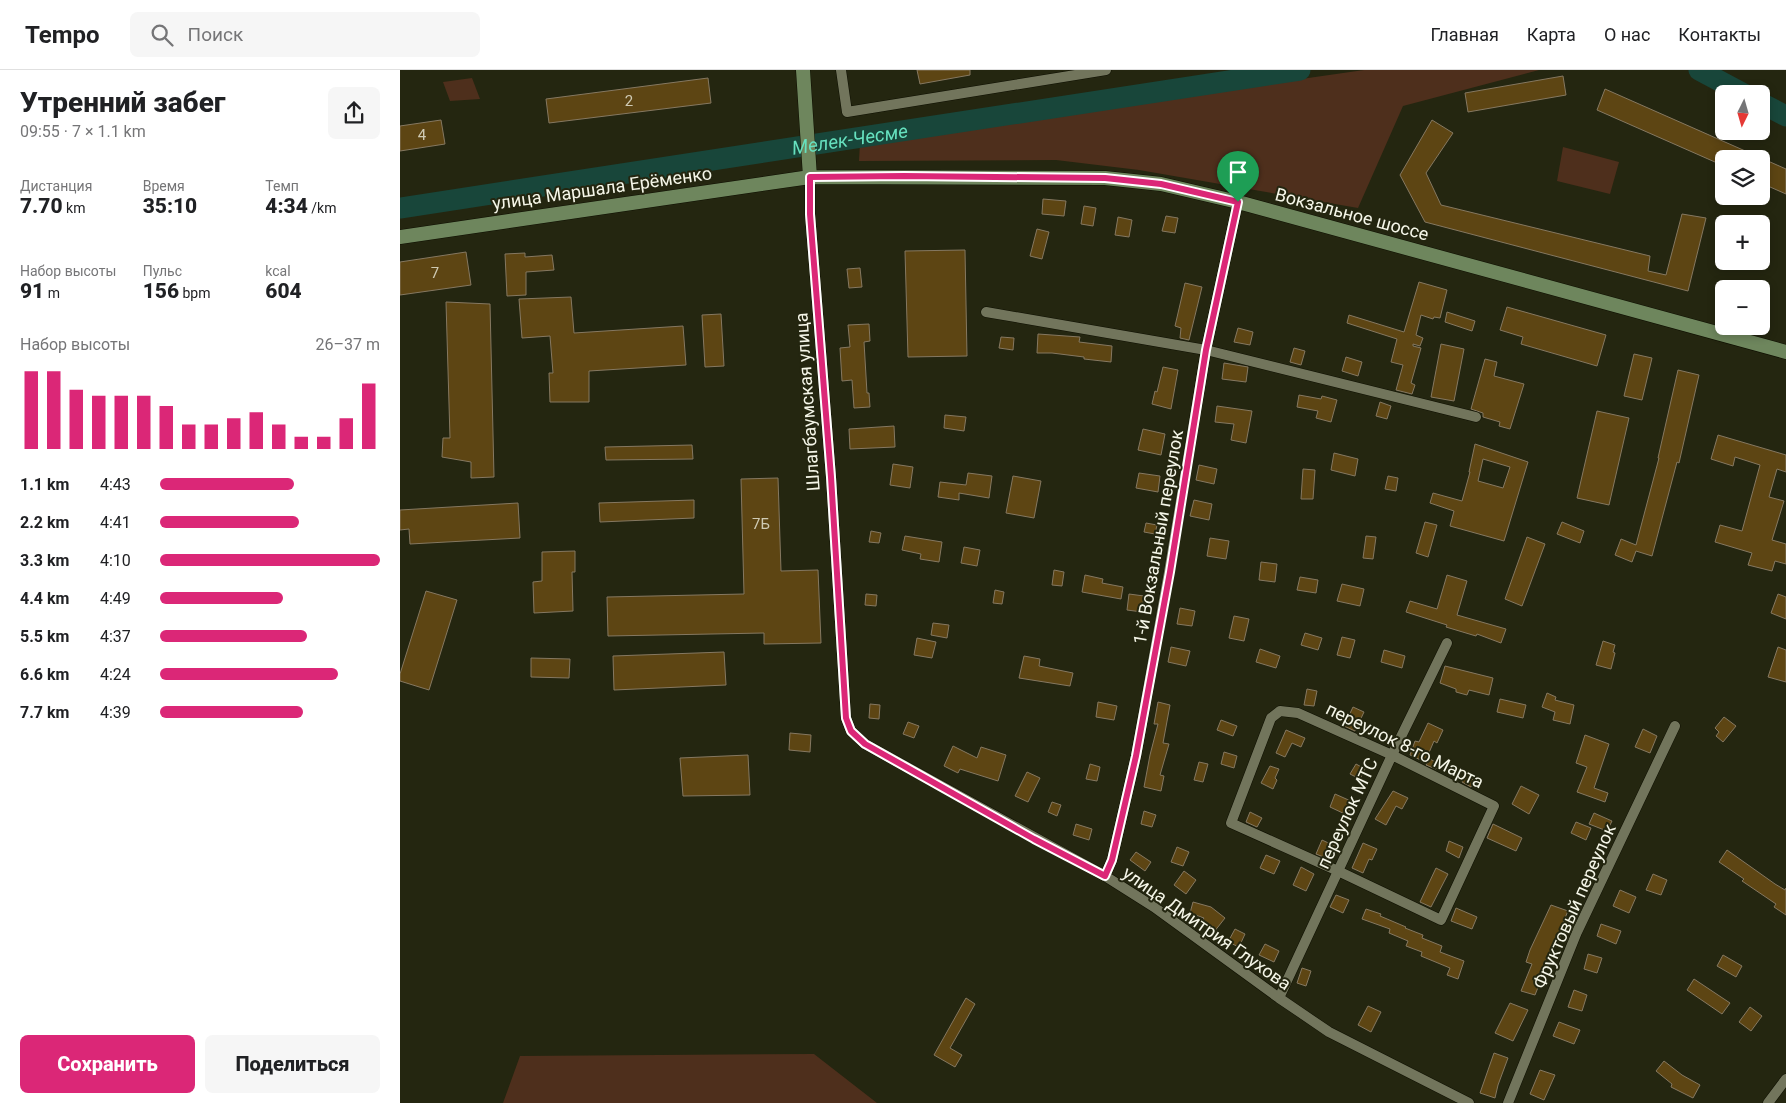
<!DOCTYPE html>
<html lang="ru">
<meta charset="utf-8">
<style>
:root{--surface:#fff;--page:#f6f6f6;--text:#202124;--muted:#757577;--line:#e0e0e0;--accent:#db2777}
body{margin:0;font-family:Roboto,sans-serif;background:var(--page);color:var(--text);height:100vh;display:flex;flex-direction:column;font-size:19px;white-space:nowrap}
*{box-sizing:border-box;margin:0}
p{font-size:16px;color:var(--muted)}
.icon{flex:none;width:28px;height:28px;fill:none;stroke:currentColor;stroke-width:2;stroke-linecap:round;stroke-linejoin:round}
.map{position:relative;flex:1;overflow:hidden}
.drawer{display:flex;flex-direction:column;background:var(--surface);width:400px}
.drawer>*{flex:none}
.needle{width:32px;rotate:185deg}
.fabs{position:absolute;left:1315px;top:15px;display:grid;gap:10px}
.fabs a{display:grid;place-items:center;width:55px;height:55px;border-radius:8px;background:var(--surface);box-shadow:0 2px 8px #0003;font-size:25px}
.pin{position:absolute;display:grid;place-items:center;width:42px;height:42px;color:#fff;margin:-51px -21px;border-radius:50% 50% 50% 0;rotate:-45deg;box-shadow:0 0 5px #0007}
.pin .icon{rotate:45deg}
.round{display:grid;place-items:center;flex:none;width:52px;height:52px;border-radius:8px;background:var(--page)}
.overview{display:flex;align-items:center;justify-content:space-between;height:85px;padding:0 20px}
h1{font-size:28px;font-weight:800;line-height:38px}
.stats{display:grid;grid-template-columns:repeat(3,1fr);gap:8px;height:85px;padding:5px 20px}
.stats div{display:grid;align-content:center}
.stats b{font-size:21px;font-weight:800}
.stats small{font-size:14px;font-weight:400}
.stats p{font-size:14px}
.chart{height:140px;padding:10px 20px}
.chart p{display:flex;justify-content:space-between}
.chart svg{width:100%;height:90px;margin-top:5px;stroke:var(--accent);stroke-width:6}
.action{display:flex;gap:10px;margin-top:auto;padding:10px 20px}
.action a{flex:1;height:58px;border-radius:8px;background:var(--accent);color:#fff;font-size:20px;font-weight:800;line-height:58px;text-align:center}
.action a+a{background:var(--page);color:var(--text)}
ul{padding:0 20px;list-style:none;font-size:16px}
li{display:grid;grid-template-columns:80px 60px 1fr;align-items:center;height:38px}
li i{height:12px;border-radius:6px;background:var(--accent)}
header{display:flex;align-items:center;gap:30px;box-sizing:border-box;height:70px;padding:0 25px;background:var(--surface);border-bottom:1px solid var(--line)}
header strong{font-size:24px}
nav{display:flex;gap:28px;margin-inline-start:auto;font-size:18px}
.search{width:350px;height:45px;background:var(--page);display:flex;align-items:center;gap:12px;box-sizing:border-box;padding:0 18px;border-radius:8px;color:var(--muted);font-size:19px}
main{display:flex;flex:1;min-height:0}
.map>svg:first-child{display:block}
.green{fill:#4e2f1c}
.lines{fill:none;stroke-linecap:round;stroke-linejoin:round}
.river{stroke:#18463a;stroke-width:21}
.building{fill:#5d4513;stroke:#857861;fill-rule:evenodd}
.street-casing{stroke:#0e0f00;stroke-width:11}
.secondary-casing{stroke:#0e0f00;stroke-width:15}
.street{stroke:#72755c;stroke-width:10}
.secondary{stroke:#6e865d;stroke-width:14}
.route-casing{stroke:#fff;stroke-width:10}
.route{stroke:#db2777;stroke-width:6}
.labels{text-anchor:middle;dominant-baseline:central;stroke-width:4;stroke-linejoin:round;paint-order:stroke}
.number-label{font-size:15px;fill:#cfcab3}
.street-label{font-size:18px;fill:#f5f6e8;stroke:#242610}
.water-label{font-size:19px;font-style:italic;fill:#66e1bf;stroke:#242610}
</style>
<header>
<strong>Tempo</strong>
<div class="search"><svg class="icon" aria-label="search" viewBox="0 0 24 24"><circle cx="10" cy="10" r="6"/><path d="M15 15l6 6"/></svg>Поиск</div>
<nav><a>Главная</a><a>Карта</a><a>О нас</a><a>Контакты</a></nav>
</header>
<main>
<section class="drawer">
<div class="overview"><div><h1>Утренний забег</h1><p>09:55 · 7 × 1.1 km</p></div><a class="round"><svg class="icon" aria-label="share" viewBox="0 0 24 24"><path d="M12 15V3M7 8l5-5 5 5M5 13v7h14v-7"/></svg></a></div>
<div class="stats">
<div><p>Дистанция</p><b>7.70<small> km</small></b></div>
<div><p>Время</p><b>35:10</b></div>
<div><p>Темп</p><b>4:34<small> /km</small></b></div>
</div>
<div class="stats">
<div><p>Набор высоты</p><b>91<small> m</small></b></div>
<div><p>Пульс</p><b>156<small> bpm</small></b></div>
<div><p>kcal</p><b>604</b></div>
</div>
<div class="chart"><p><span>Набор высоты</span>26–37 m</p>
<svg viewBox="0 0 160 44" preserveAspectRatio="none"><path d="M5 44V6M15 44V6M25 44V15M35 44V18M45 44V18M55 44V18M65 44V23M75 44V32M85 44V32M95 44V29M105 44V26M115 44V32M125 44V38M135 44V38M145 44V29M155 44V12"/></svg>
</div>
<ul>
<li><b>1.1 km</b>4:43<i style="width:61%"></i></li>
<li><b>2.2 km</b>4:41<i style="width:63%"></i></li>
<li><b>3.3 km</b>4:10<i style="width:100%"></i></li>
<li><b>4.4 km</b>4:49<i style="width:56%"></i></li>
<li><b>5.5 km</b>4:37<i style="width:67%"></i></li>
<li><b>6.6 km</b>4:24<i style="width:81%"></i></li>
<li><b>7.7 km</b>4:39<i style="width:65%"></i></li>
</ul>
<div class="action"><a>Сохранить</a><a>Поделиться</a></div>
</section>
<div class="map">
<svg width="1386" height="1033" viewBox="0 0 1386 1033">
<rect width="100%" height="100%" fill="#242610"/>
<path class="green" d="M964,0H1139L1003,36L958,138L739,100L656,90L459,91L460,73Z
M72,8L80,29L50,31L43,12Z
M1163,77L1219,92L1210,124L1157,111Z
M414,984L477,1033H103L120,986Z"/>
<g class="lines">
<g class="river">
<path d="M1299,0L1344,24"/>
<path d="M1361,33L1386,46"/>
<path id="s1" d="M0,138L900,0"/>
</g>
</g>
<path class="building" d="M517,0H570V5L520,14Z
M1163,6L1166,25L1068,42L1065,23Z
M308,8L311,33L149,53L146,29Z
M1205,19L1386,99V124L1361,113V89H1324V96L1197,40Z
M41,50L45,74L0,81V56Z
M1032,50L1053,63L1026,103L1041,135L1250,186L1248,201L1266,205L1282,144L1306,148L1288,221L1025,152L1000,105Z
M643,129L666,131L664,146L642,144Z
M684,136L696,138L693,156L681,154Z
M766,146L778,148L775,163L762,161Z
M718,147L732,150L729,167L715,165Z
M637,159L649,162L642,189L630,186Z
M565,180L567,286L508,287L505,181Z
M66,182L71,215L0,225V192Z
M125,183V187L152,185L154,200L126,202V225L107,226L105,184Z
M460,198L462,217L449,218L447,199Z
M1019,212L1047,220L1040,248L1034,247L1033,249L1021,245L1016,265L1023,268L1020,276L1013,274V276L1021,278L1011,313L1015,315L1012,324L996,320L1003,295L991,292L997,269L947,253L949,245L1004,262Z
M785,213L802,217L789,270L780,268L781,258L775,256Z
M171,227L174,263L283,256L286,295L189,301V332H150L149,303H153L150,266L122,268L119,229Z
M46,232L90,234L94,407L71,408V392L42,387L43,368H50Z
M1107,237L1206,265L1197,296L1121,274L1123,267L1100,260Z
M1047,242L1075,251L1072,261L1045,252Z
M321,244L324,296L305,297L302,245Z
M469,254L470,271L464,272L467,323H469L470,337L454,338L452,310L442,311L440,278L450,277L448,255Z
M838,258L853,262L850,275L834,272Z
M638,264L680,267L679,272L712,276L711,292L684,289V287L652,283H637Z
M601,267L614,268L613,280L599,278Z
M1041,274L1064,279L1054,331L1031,327Z
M894,278L905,281L901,295L890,292Z
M1234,284L1252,288L1242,330L1224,326Z
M946,287L962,292L958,306L942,301Z
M1085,289L1097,292L1094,306L1124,314L1110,359L1099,356L1100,352L1083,347V343L1071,339Z
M824,293L848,297L846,312L822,309Z
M763,297L778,300L771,339L752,334L755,321L757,322Z
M1278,300L1299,305L1279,393L1277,392L1252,486L1236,481L1232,492L1215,485L1221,469L1236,475L1259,388H1258Z
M899,325L921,329L922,326L937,330L931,352L916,348L918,341L897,337Z
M980,332L991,336L987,349L976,346Z
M817,336L852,341L846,373L831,370L834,354L815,352Z
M1197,341L1229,348L1209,435L1177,428Z
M545,345L566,347L564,361L544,358Z
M494,356L495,377L450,379L449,359Z
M743,359L765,364L761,385L738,380Z
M1318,365L1386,385V402L1377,399L1369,427L1384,431L1372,470L1386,474V494L1375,491L1372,501L1348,495L1352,483L1315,472L1320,455L1342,461L1360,395L1335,387L1333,396L1311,389Z
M1075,374L1128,392L1104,471L1050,456L1054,441L1030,433L1033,423L1062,431L1070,402H1069ZM1083,389L1110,397L1103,418L1078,411Z
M292,375L293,389L206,390L205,377Z
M934,383L958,389L955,406L931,400Z
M493,394L513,397L510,418L490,415Z
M799,395L817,399L814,414L796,410Z
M903,399L915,400L913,429H901Z
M568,403L592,406L589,428L559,423V430L538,427L540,412L566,415Z
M739,403L760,406L758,422L736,418Z
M613,406L641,411L634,448L606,443Z
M988,406L998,408L996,421L985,419Z
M378,408L381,501L418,500L421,573L364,574V563L208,566L207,527L344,524L341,409Z
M294,430V448L200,452L199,433Z
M794,430L812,434L809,450L790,446Z
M118,433L120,468L10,474L9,459L0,460V440Z
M1025,452L1037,455L1028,487L1016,483Z
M1162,452L1184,461L1180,473L1157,464Z
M746,453L757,455L755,464L744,462Z
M471,461L481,463L479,473L469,472Z
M505,466L542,472L539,492L520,489L521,484L502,480Z
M966,466L976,467L973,489L963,488Z
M1127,467L1145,474L1122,536L1105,529Z
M810,468L829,471L826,489L807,486Z
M564,477L580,480L577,496L561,493Z
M175,481V502H172L173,541L134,543L133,512L142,511V482Z
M861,492L877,494L875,512L859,510Z
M654,500L664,502L662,516L652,515Z
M685,505L703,509L702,513L723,517L721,529L682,522Z
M1047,505L1067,511L1057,545L1106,559L1101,573L1077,564L1076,566L1046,557L1047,555L1006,542L1010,531L1037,539Z
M900,507L918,510L916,523L897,520Z
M942,514L964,519L960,536L937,531Z
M595,520L604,522L602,534L593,533Z
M26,521L57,530L29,620L0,611V604Z
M466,524L477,525L476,536L465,535Z
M729,524L744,526L742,542L727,540Z
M1378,524L1386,527V549L1371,543Z
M780,538L795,541L792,556L777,554Z
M834,546L849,549L844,571L829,568Z
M533,553L549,555L547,568L531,565Z
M905,563L922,568L918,580L901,575Z
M942,567L955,570L950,588L937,585Z
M517,568L536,572L532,588L514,585Z
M1203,571L1215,575L1213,582L1215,583L1211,599L1196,595Z
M771,577L790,581L786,596L768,592Z
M1378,577L1386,580V612L1368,607Z
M860,579L880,586L876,598L856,592Z
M984,580L1005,586L1002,598L981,592Z
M324,582L326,615L214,620L213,586Z
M624,586L640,589L639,596L673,603L670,616L619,608Z
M131,588L170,589L169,608L131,607Z
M1045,596L1093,608L1089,625L1069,620L1067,625L1056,622V619L1040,613Z
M907,619L917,621L914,636L904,635Z
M1147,623L1156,627L1155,630L1174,635L1170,654L1153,650L1155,642L1142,637Z
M1100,629L1126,635L1123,648L1097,642Z
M698,632L717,636L714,650L696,647Z
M758,632L770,635L763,673L769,674L760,705L764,706L761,721L744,717L750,685L758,654H754Z
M470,634L480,635L479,649L469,648Z
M953,637L964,642L955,661L944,656Z
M1324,647L1336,656L1323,672L1316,666L1319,662L1315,658Z
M821,650L837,656L833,666L817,660Z
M508,652L519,656L514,668L503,664Z
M1028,653L1043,660L1037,673L1034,671L1025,692L1010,685L1015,671L1019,672Z
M1243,659L1257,666L1250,683L1235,677Z
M886,660L905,668L901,677L892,673L885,687L876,683Z
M390,663L411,665L410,682L389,680Z
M1185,665L1209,674L1194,718L1208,723L1205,732L1177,722L1187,697L1176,693Z
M553,676L577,688L581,677L606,685L598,711L560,699L558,703L544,696Z
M824,682L837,686L834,698L821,694Z
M348,685L350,725L283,726L280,688Z
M1030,689L1039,694L1036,699L1026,695Z
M799,692L808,694L803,712L794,710Z
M690,694L700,697L697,711L686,709Z
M956,694L965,699L960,709L950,704Z
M870,696L879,699L875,708L877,710L873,719L861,713Z
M627,702L640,708L628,732L615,726Z
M1065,706L1074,710L1071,717L1062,712Z
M1121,716L1139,725L1129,744L1112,734Z
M993,721L1008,728L1002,739L996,736L986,755L975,749Z
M935,724L953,732L947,745L930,737Z
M652,732L661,735L657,746L648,742Z
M744,741L756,745L752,757L741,754Z
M850,742L862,748L857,757L846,752Z
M1194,743L1212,751L1207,761L1189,754Z
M1176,752L1191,758L1186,770L1171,763Z
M676,754L692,759L689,770L673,765Z
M1093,754L1122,768L1116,781L1087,768Z
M922,770L937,777L931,790L916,784Z
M1049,771L1063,777L1059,788L1046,781Z
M963,773L977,779L972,790L969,789L963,803L952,798Z
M777,777L789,782L783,796L771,792Z
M1327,780L1375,814L1385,820L1386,818V845L1374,837L1376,834L1342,811L1344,809L1319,792Z
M736,782L751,792L745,801L730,790Z
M866,785L880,791L874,804L860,798Z
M901,797L914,804L906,821L893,815Z
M1036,798L1048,804L1031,837L1020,832Z
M784,801L796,810L786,824L774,815Z
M1253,804L1267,810L1261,825L1246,820Z
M1220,820L1236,827L1229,843L1213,836Z
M936,825L949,830L943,843L930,837Z
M793,832L811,837L825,848L814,862L801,852L804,848L790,843Z
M1151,835L1168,841L1159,862L1162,863L1155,878L1154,877L1135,925L1121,921L1132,894L1126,892L1130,880Z
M1056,838L1077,847L1072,859L1051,851Z
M966,839L981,844L980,846L1006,857L1005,858L1023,865L1022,868L1042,876L1040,882L1064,891L1058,909L1047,905L1050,898L1021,886L1022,882L1006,876L1008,871L989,863L990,859L962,849Z
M1201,854L1221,861L1216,874L1197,866Z
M835,859L845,864L839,877L828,872Z
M865,874L879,881L874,892L859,885Z
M1188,884L1202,888L1197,903L1184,899Z
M1323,885L1342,896L1336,907L1317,896Z
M902,898L911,901L906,916L897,913Z
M1294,909L1330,933L1322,944L1287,920Z
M1174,920L1187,925L1182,941L1168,937Z
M566,928L575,934L550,978L562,985L555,997L534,985Z
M1110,933L1128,940L1113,971L1095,963Z
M968,936L981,942L971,962L958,955Z
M1350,937L1362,946L1351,961L1339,952Z
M1159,952L1180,960L1174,974L1153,966Z
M1094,983L1108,988L1098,1015L1095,1028L1080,1023Z
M1264,991L1282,1005L1300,1015L1293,1028L1271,1017L1272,1014L1256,1001Z
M1140,1000L1155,1005L1144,1030L1130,1024Z"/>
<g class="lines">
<g class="street-casing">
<path id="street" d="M441,0L447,42L706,0
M410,107V144L431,407L446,648L451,661L465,674L705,806L754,837L879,928L929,962L1069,1033
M586,242L806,280L1076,347
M880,641L898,643L992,685L1094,736L1041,850L938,801L831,753L871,648Z
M705,806L712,790L736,686L769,502L806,280L838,132
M879,928L992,685L1047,573
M1108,1033L1177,862L1275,656
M1368,1033L1386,1009"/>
</g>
<g class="secondary-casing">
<path id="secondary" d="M403,0L410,107
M0,167L410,107L705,108L761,114L838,132L1386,282"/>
</g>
<use href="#street" class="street"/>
<use href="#secondary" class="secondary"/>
</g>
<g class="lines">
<g class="route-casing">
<path id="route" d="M504,106L705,108L761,114L838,132L806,280L770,502L736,686L712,790L705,806L634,769L465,674L451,661L446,648L431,407L410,144V107Z"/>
</g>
<use href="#route" class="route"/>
</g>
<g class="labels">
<g class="number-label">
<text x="229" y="31">2</text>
<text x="22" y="65">4</text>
<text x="35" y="203">7</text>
<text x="361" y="454">7Б</text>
</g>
<g class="street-label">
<text transform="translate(202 118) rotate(-8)">улица Маршала Ерёменко</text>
<text transform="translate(952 144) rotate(15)">Вокзальное шоссе</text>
<text transform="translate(407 332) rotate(-94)">Шлагбаумская улица</text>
<text transform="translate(758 467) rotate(-80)">1-й Вокзальный переулок</text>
<text transform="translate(1005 675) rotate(26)">переулок 8-го Марта</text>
<text transform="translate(947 743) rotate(-65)">переулок МТС</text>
<text transform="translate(1174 836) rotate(-66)">Фруктовый переулок</text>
<text transform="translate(807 858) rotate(35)">улица Дмитрия Глухова</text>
</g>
<g class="water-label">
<text stroke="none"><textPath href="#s1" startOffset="455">Мелек-Чесме</textPath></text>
</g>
</g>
</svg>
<div class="fabs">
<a><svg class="needle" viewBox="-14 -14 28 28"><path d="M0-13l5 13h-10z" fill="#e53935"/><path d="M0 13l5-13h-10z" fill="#757577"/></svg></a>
<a><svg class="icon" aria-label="layers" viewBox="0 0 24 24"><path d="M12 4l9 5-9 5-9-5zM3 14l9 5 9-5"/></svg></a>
<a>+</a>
<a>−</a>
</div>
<div class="pin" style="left:838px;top:132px;background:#1e9e55"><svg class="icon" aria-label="arrive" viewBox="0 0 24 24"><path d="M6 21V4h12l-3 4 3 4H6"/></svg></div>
</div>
</main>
